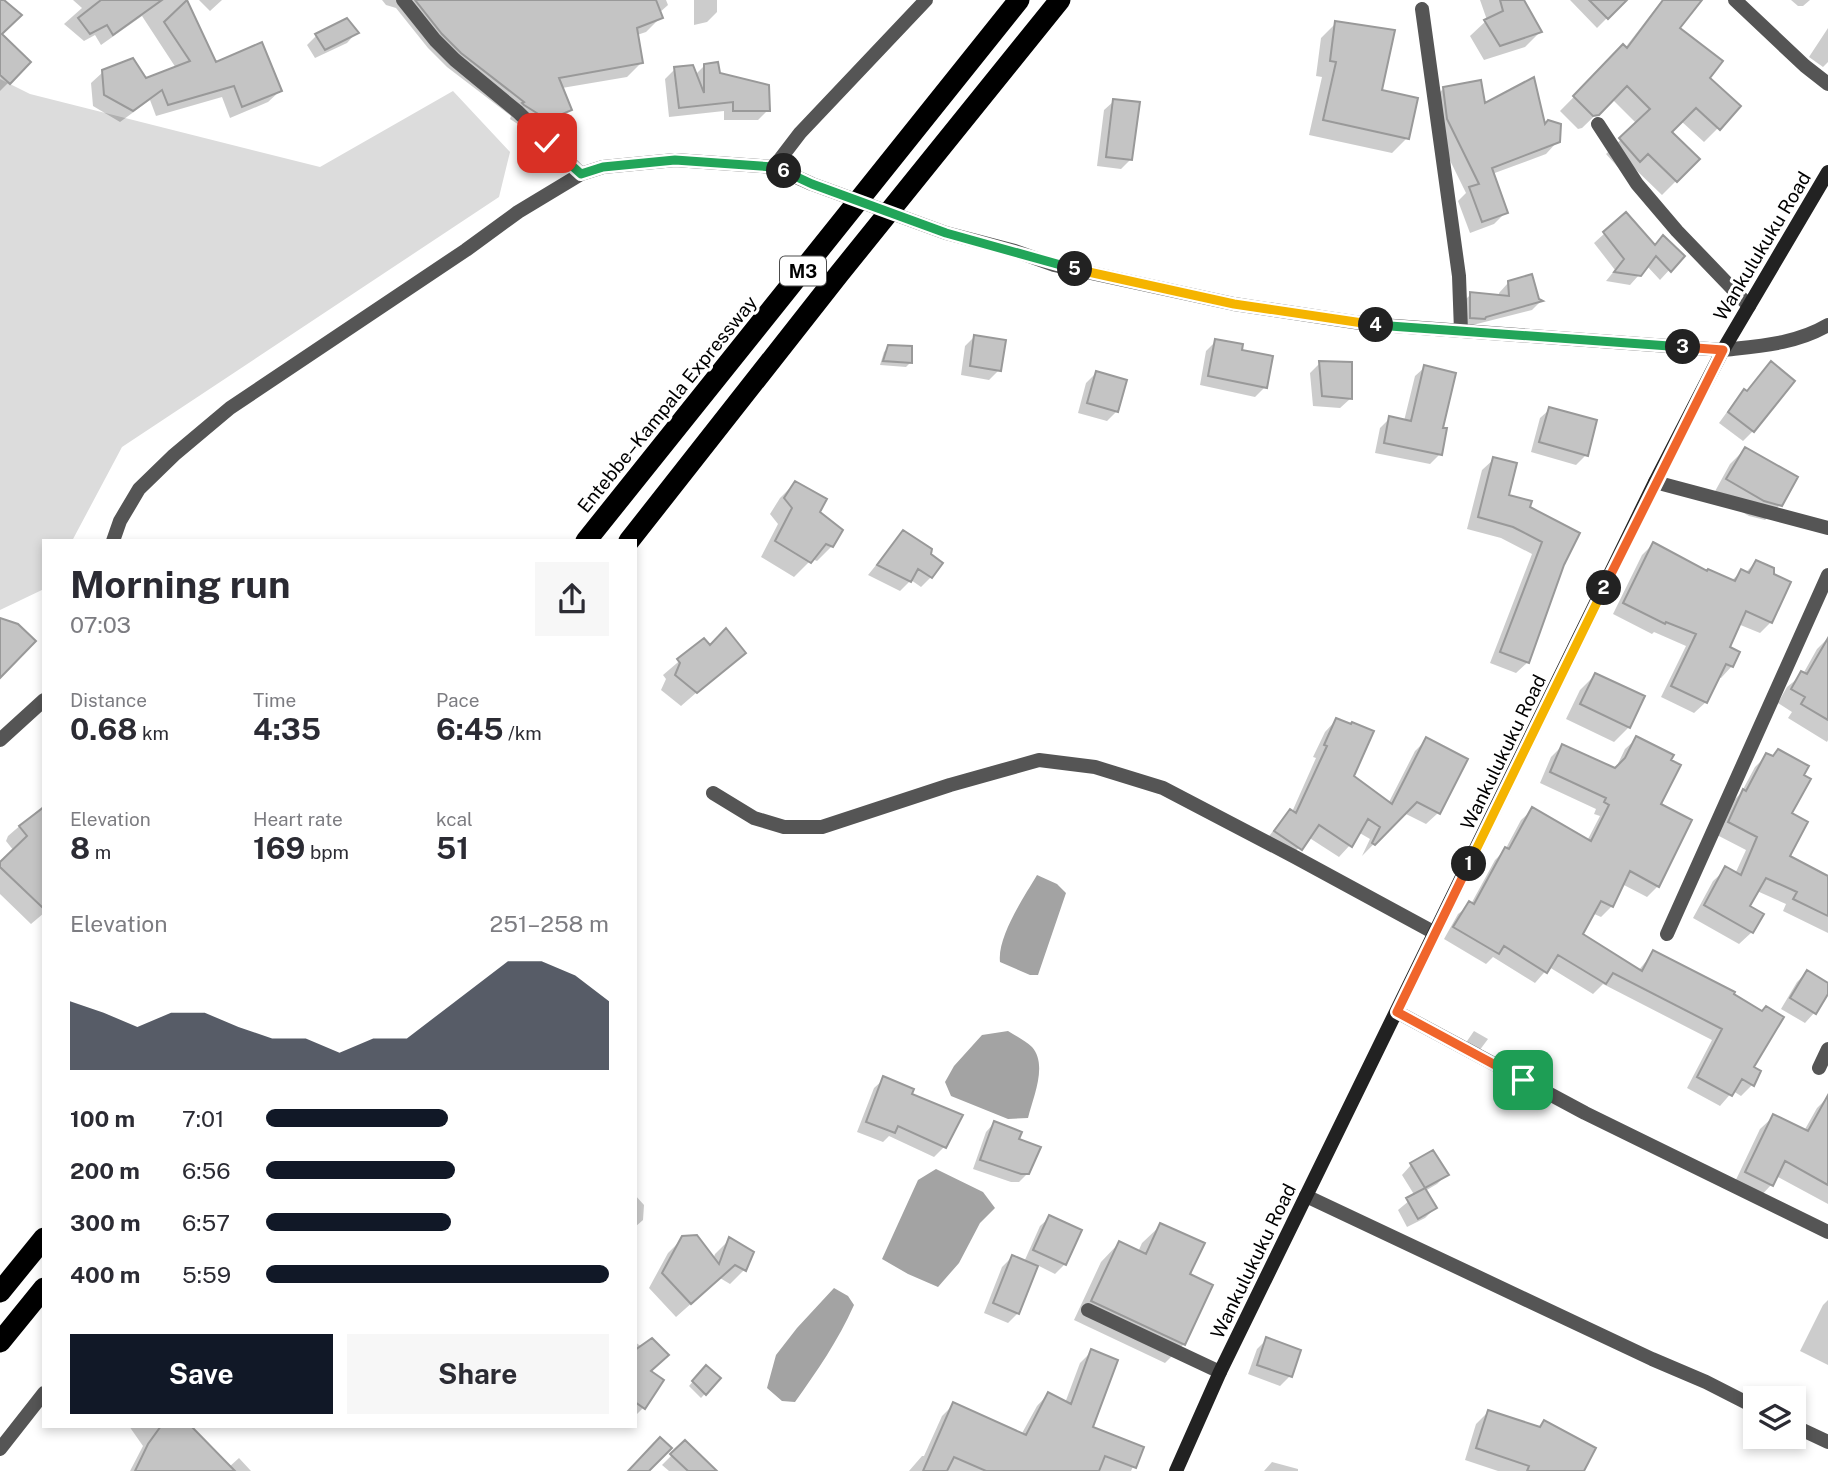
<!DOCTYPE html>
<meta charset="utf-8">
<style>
:root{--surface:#fff;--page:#f7f7f7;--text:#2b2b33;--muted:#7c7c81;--accent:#111827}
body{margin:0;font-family:"Public Sans",sans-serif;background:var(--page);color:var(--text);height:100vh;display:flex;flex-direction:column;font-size:26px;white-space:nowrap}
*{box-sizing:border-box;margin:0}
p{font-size:23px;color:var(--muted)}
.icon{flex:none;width:38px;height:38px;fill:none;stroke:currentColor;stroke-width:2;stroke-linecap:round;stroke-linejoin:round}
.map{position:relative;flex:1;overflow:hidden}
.side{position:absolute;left:42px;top:539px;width:595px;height:889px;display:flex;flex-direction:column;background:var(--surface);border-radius:0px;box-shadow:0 4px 10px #0003}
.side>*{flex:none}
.tools{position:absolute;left:1743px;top:1386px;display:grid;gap:14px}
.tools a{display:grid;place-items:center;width:63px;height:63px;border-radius:0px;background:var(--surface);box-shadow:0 4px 10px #0003;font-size:35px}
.pin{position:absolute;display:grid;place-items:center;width:60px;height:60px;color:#fff;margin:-30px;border-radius:14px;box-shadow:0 4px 10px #0006}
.km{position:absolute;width:35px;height:35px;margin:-18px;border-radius:50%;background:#222;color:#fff;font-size:19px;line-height:35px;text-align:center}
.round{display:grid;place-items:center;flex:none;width:74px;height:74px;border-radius:0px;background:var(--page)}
.head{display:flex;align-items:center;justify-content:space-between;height:119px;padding:0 28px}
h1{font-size:38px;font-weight:700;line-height:52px}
.stats{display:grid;grid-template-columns:repeat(3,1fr);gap:10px;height:119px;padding:7px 28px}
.stats div{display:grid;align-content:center}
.stats b{font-size:30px;font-weight:700}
.stats small{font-size:19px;font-weight:400}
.stats p{font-size:19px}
.chart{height:196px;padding:14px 28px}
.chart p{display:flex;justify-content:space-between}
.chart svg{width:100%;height:126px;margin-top:7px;fill:var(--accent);opacity:.7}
.cta{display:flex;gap:14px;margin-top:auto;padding:14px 28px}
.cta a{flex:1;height:80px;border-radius:0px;background:var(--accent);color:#fff;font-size:28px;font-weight:700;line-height:80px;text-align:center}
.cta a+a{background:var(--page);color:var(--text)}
ul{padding:0 28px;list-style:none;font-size:23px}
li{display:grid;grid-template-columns:112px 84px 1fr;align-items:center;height:52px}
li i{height:18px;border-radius:9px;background:var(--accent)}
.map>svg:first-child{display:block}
.green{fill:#dcdcdc}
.water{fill:#a3a3a3}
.shadow{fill:#0003}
.building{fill:#c4c4c4;stroke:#999;stroke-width:2}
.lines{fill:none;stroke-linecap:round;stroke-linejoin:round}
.minor{stroke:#555;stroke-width:14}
.secondary{stroke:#222;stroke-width:14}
.motorway{stroke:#000;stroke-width:21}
.split-1-casing{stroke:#fff;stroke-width:14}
.split-2-casing{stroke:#fff;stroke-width:14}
.split-3-casing{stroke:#fff;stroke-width:14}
.split-4-casing{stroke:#fff;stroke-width:14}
.split-5-casing{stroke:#fff;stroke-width:14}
.split-6-casing{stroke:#fff;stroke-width:14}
.split-7-casing{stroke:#fff;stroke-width:14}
.split-1{stroke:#f0652b;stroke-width:9}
.split-2{stroke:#f5b400;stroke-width:9}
.split-3{stroke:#f0652b;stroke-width:9}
.split-4{stroke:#22a559;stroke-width:9}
.split-5{stroke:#f5b400;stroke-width:9}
.split-6{stroke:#22a559;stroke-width:9}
.split-7{stroke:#22a559;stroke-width:9}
.labels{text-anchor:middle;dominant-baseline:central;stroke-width:6;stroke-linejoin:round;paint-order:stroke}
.shield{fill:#fff;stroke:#4c4c4c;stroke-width:2}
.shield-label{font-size:18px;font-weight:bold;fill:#000}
.street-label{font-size:19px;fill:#000;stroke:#fff}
</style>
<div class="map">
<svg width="1828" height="1471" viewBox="0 0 1828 1471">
<rect width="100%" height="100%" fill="#fff"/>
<path class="green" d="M0,79L30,94L320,167L453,91L510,152L499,197L122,447L72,541H44V589L0,610Z"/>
<path class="water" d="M1037,875L1057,884L1066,893L1038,975H1030L1000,962C997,937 1024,897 1037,875Z
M1008,1031C1016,1036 1026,1041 1032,1047C1048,1065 1033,1097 1028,1118L1008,1119L951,1096L945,1082L954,1066L982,1035Z
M936,1169L983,1192L995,1208L980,1223L959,1263L938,1287L908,1274L882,1259L918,1180Z
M834,1288L848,1296L854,1305C838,1341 817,1371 795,1402L782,1401L767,1388L776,1355L797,1328Z"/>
<path class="shadow" d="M73,0H186L215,64L280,91L268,102L230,118L222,97L156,116L150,100L120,122L93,106L91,83L103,72L145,80L176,68L142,16L101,45L95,35L84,41L64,24L82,8Z
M199,0H222L210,11Z
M382,0H666L668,5L659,13L661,17L646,32L637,35L642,62L627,77L562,88L570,109L555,124L533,134L510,119L511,116L447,67L428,48L396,8L386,5Z
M694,0H717V12L707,22L694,25Z
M1480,0H1522L1540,32L1525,47L1484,60L1470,36L1487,20Z
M1570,0H1625L1597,28Z
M1662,0H1699L1678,29L1708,78L1718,128L1704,142L1681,121L1670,132L1698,159L1662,195L1633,167L1625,175L1606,154L1637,124L1612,99L1582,128L1578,129L1560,111L1623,47L1625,48Z
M1791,0H1810L1803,6H1798Z
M1336,23L1407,138L1392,153L1309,135L1322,77L1316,76L1321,38Z
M1828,28V62L1823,67L1809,57Z
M356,33L347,43L315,58L307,45L316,36Z
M0,55L29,62L0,91Z
M704,66L718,74L768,110L758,120H724V111L669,117L665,79L675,69L695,75Z
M1443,89L1544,127L1558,141L1546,154L1492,174L1506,212L1494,224L1470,233L1458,201L1466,193L1436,132L1431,101Z
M1114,101L1131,159L1121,169L1097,166L1104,110Z
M1626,214L1654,246L1682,256L1660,280L1647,266L1630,285L1606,281L1615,270L1594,243Z
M1508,283L1540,302L1532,310L1461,328V304L1471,294L1499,297V293Z
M975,336L999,370L989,380L961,375L965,346Z
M1216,341L1240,351L1265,387L1255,397L1200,385L1206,351Z
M889,347L910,363L906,367L880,365L884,352Z
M1320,363L1350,399L1340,408L1313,406L1310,373Z
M1425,367L1441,429L1440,454L1430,464L1375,453L1380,428L1390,418L1404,421L1415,376Z
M1096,373L1117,411L1107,421L1078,413L1086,383Z
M1762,373L1753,431L1743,441L1719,423L1735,401L1744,391L1746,392Z
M1550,409L1586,455L1576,465L1531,452L1540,418Z
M1745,449L1780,505L1765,520L1749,516L1713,495L1730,464Z
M1494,459L1507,496L1528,508L1563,564L1528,662L1516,673L1490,663L1532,554L1501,538L1467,529L1482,470Z
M795,483L832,546L817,561L812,559L794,577L761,557L778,524L770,514L780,498Z
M903,532L931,577L921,587L911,580L900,591L868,575Z
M1653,544L1707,573L1731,581L1741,572L1745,573L1756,562L1772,575L1771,622L1760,633L1738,624L1728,648L1738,653L1732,666L1721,678L1718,677L1706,702L1694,713L1661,697L1686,646L1654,632L1652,634L1613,614L1642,555Z
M1828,638V740L1827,742L1788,718L1792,712L1778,703L1787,687L1803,674L1817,649Z
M704,640L709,647L743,652L681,706L661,690L666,679L663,675Z
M1595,675L1629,727L1614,742L1566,719L1580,690Z
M1336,720L1352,777L1388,804L1415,751L1426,740L1438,813L1426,824L1404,813L1362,856L1370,839L1358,832L1350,845L1339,857L1308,837L1288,860L1264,843L1279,823L1292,812L1316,758L1313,757L1325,732Z
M1636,739L1659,805L1658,886L1647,897L1622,884L1612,906L1601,917L1592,913L1580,935L1638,971L1653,953L1732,993L1752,1068V1085L1741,1096L1733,1091L1720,1106L1687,1088L1712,1040L1603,984L1593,994L1549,967L1535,983L1493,957L1486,964L1444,939L1458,914L1471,904L1495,860L1505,850L1521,820L1532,810L1587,841L1600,816L1594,814L1596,809L1540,783L1551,757L1562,746L1615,770L1625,749Z
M1778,751L1790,814L1787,856L1828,877V933L1783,911L1786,904L1757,891L1748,907L1762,915L1752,932L1739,944L1693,918L1713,881L1726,869L1735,874L1746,850L1717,835L1731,803L1741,793L1755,767L1767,755L1771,757Z
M44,805V913L31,924L0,894V865L14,851L6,841L8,836Z
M1807,972L1828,985V990L1814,1013L1805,1023L1781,1009L1797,982Z
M1474,1031L1488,1039L1479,1051L1465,1044Z
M884,1079L910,1095L944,1147L934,1157L889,1136L883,1142L857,1132L874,1088Z
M1828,1097V1204L1776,1176L1771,1185L1758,1199L1733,1186L1760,1129L1774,1116L1804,1131L1817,1108Z
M994,1123L1017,1140L1028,1173L1019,1182H1011L973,1169L986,1132Z
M1411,1165L1446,1175L1437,1184L1425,1191L1435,1208L1425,1218L1407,1227L1398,1210L1415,1196L1402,1175Z
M635,1195L644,1205L643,1220L635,1227Z
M1050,1217L1065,1264L1055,1274L1037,1265L1018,1313L1008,1323L984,1313L1002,1267L1012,1257L1024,1262L1040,1226Z
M1161,1225L1188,1275L1184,1344L1165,1363L1074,1320L1101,1262L1119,1243L1138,1252L1142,1243Z
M683,1238L713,1259L715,1254L729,1240L751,1253L744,1270L730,1284L720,1278L676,1317L649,1288L668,1253Z
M1828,1300V1365L1800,1351L1823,1305Z
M1267,1339L1290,1376L1280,1386L1248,1374L1257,1349Z
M635,1342L642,1347L649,1372L644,1407L635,1416Z
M1092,1351L1090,1428L1142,1448L1131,1471H909L922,1456H924L942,1416L954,1404L1021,1435L1037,1406L1048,1394L1065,1403L1080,1363Z
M706,1367L719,1379L701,1398L689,1386Z
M1488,1412L1538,1429L1544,1423L1582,1471H1498L1465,1460L1476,1424Z
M129,1426H188L229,1467L239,1458L251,1471H130L143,1446Z
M685,1442L700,1471H669L662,1465Z
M1272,1462L1298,1469V1471H1264Z"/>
<path class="building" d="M0,0H4L22,15L2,34L31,62L10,84L0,75Z
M101,0H162L113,35L107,25L90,34L78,18Z
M187,0L216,62L262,42L282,91L242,107L234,86L168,105L162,90L133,111L104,95L102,70L133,58L146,78L190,61L164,22Z
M415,0H656L663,18L637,28L643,63L559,78L572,110L548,120L524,105L522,103L524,102L461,53L442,34Z
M1500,0H1524L1542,32L1500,46L1484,20L1503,11Z
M1589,0H1627L1608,19Z
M1663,0H1702L1680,28L1723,61L1710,78L1741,106L1720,130L1696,108L1672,132L1700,159L1677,182L1648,154L1640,162L1619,138L1650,109L1627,86L1599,115L1593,116L1573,96L1623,44L1627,48Z
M347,18L359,33L325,50L315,34Z
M1335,21L1395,30L1382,90L1418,98L1409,139L1323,120L1336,62L1330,61Z
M718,62L720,73L769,85L770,111H733V102L679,108L674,67L693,65L704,93V64Z
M1534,77L1545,124L1548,120L1561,124L1560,142L1492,168L1508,213L1482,222L1469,187L1479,184L1447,119L1443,87L1481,80L1485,103Z
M1113,99L1140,102L1132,160L1106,157Z
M1626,212L1655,245L1663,235L1685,256L1671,272L1656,256L1641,276L1614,272L1624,259L1603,232Z
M1532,274L1539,299L1543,301L1486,317L1485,319L1470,318V292L1509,296L1508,281Z
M974,335L1006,340L1001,371L970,366Z
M1215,339L1243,344L1242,350L1273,356L1267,388L1208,376Z
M888,345L912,346V363L883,361Z
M1319,361L1352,362V399L1322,396Z
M1771,361L1795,381L1754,432L1728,412L1744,389L1747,391Z
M1424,365L1456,373L1443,428H1447L1442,455L1384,443L1389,416L1411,421Z
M1096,371L1127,380L1118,412L1087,403Z
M1549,407L1597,420L1588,456L1539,442Z
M1745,447L1798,477L1782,506L1764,501L1726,479Z
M1493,457L1517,463L1509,495L1532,501L1530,507L1580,533L1564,565L1529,663L1500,652L1542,542L1513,527L1478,517Z
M795,481L827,499L820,512L843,530L833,547L826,544L811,563L775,541L792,508L784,498Z
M903,530L932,549L931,554L943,563L932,578L918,569L911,582L877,565Z
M1653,542L1707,571L1708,569L1735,581L1741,569L1749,573L1756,560L1774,568V574L1791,582L1772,623L1746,611L1730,647L1740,652L1733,667L1726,664L1707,703L1671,686L1696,634L1666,622L1665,624L1623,603Z
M0,618L18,624L36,641L0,678Z
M726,628L746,653L697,693L675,675L680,663L677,659L704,638L710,645Z
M1828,638V720L1801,704L1805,697L1791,689L1801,671L1807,674Z
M1595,673L1645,696L1630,728L1580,704Z
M1336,718L1351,724L1352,722L1374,731L1354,776L1392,804L1426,737L1468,759L1440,814L1417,802L1375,845L1372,843L1380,827L1368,819L1352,847L1319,825L1302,850L1274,831L1290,809L1296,813L1327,746L1324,745Z
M1636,736L1674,755L1671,760L1681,765L1661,804L1692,820L1659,887L1630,871L1613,907L1601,901L1583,934L1642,971L1653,950L1735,992L1734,994L1762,1011L1766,1006L1784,1017L1754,1067L1761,1071L1754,1086L1742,1079L1732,1096L1697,1077L1722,1029L1613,973L1606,984L1558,955L1547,973L1504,946L1499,954L1453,927L1469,901L1474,904L1505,847L1509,849L1532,807L1591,841L1609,805L1604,802L1606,798L1550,772L1562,744L1615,768L1625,758Z
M1778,749L1809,766L1804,775L1811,779L1792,813L1808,822L1790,856L1828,876V916L1793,899L1797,892L1766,878L1750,906L1764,914L1753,933L1704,905L1725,866L1741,875L1757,837L1728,822L1743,789L1746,791L1766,753L1773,756Z
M44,807V909L0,867V862L27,836L19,826Z
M1807,970L1828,983V994L1816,1014L1790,998Z
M883,1076L914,1089L912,1094L963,1115L946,1148L898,1126L895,1133L866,1122Z
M1828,1095V1185L1785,1161L1773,1186L1745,1172L1773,1114L1808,1131Z
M994,1121L1022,1132L1019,1139L1041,1147L1029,1174H1021L980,1160Z
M1433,1150L1449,1175L1425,1188L1410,1163Z
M1425,1188L1437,1208L1418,1219L1406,1198Z
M1049,1215L1082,1230L1066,1265L1033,1250Z
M1160,1223L1205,1243L1190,1274L1213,1285L1185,1345L1091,1301L1119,1241L1146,1254Z
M697,1235L719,1264L729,1237L754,1252L746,1271L735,1265L691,1304L662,1273L682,1236Z
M1012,1255L1038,1266L1019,1314L993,1303Z
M1266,1337L1301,1350L1292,1377L1257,1365Z
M652,1338L669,1355L651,1371L664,1380L645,1409L635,1402V1350Z
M1091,1349L1118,1360L1093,1427L1144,1447L1136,1468L1105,1456L1099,1471H986L954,1457L947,1471H923L953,1402L1026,1435L1048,1392L1071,1404Z
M706,1365L721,1378L706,1395L692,1381Z
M1488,1410L1540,1427L1544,1420L1596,1448L1584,1471H1527L1529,1466L1476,1448Z
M161,1426H191L235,1471H135L148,1444Z
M660,1437L672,1448L649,1471H628Z
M685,1440L717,1471H688L670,1454Z"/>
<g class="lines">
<path class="minor" d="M403,0L435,40L455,60L518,112L581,174
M1735,0L1805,66L1828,84
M1422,9L1459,276L1461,331
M1598,124L1637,184L1677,231L1749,306
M774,167L812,184L946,233L1015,251L1054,265L1234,304L1367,324L1723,350C1759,346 1796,344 1828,325
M1655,482L1828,528
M113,541L120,521L139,489L174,455L230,408L466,250L518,212L581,174L603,167L675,160L774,167L800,133L926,0
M0,740L44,700
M713,793L754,818L784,827H822L950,785L1039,760L1095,767L1163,788L1295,857L1435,933
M1667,934L1828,575
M1397,1012L1585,1113L1828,1232
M1819,1068L1828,1049
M1306,1196L1652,1359L1706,1382L1755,1407
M1088,1310L1220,1372
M1794,1426L1828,1442
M0,1449L44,1393"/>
<path class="secondary" d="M1176,1471L1220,1372L1655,482L1723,350L1828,172"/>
<path class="motorway" d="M586,541L1019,0
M629,541L839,274L1060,0
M0,1292L44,1238
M0,1342L44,1288"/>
</g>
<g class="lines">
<g class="split-1-casing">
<path id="split-1" d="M1469,864L1397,1012L1523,1080"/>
</g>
<g class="split-2-casing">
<path id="split-2" d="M1469,864L1604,588"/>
</g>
<g class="split-3-casing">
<path id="split-3" d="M1604,588L1723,350L1683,347"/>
</g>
<g class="split-4-casing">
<path id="split-4" d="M1376,325L1683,347"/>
</g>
<g class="split-5-casing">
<path id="split-5" d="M1075,269L1234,304L1376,325"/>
</g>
<g class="split-6-casing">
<path id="split-6" d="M784,171L812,184L946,233L1075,269"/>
</g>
<g class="split-7-casing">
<path id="split-7" d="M547,143L581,174L603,167L675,160L774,167L784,171"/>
</g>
<use href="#split-1" class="split-1"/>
<use href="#split-2" class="split-2"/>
<use href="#split-3" class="split-3"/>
<use href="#split-4" class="split-4"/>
<use href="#split-5" class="split-5"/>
<use href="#split-6" class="split-6"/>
<use href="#split-7" class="split-7"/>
</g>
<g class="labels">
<rect class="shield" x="780" y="256.5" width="46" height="29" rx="5"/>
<g class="shield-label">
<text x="803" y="271">M3</text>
</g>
<g class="street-label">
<text transform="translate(1762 246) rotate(-59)">Wankulukuku Road</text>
<text transform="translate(667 404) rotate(-51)">Entebbe–Kampala Expressway</text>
<text transform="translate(1503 752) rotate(-64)">Wankulukuku Road</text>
<text transform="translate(1253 1261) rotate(-64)">Wankulukuku Road</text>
</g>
</g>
</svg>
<div class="tools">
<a><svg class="icon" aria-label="layers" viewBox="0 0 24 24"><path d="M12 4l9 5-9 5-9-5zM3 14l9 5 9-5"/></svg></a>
</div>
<div class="pin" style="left:1523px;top:1080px;background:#1e9e55"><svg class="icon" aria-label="arrive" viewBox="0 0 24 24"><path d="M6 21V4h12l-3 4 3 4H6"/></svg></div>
<div class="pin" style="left:547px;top:143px;background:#d93025"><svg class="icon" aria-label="check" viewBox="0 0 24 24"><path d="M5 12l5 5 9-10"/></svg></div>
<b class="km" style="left:1469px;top:864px">1</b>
<b class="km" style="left:1604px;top:588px">2</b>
<b class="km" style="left:1683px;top:347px">3</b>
<b class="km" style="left:1376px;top:325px">4</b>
<b class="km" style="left:1075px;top:269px">5</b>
<b class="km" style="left:784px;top:171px">6</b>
<section class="side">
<div class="head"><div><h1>Morning run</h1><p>07:03</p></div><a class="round"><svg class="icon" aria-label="share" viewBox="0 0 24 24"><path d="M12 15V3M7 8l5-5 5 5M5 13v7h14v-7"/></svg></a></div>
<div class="stats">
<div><p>Distance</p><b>0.68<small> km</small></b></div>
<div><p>Time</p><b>4:35</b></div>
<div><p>Pace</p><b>6:45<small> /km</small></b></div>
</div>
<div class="stats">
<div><p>Elevation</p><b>8<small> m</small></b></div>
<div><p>Heart rate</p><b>169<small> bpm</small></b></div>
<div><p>kcal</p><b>51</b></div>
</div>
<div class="chart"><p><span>Elevation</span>251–258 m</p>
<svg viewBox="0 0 160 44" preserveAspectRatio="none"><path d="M0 44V20L10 24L20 29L30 24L40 24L50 29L60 33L70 33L80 38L90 33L100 33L110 24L120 15L130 6L140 6L150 11L160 20V44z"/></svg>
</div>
<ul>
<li><b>100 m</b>7:01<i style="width:53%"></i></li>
<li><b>200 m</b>6:56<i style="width:55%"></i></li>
<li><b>300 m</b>6:57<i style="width:54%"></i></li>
<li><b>400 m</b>5:59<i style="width:100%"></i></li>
</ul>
<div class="cta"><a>Save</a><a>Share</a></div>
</section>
</div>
